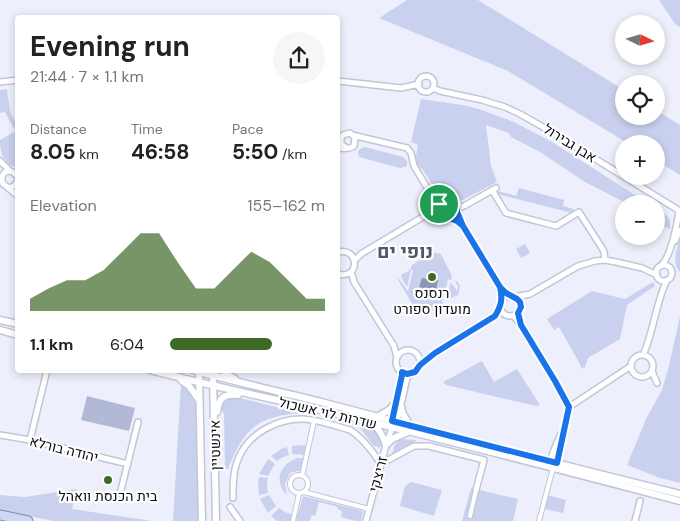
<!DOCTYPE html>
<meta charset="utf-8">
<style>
:root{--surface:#fff;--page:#f6f6f6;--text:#222;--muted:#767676;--accent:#3e6927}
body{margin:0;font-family:"DM Sans",Heebo,sans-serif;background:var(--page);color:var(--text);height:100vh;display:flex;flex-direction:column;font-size:19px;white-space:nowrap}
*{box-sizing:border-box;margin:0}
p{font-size:16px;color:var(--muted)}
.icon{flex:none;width:28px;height:28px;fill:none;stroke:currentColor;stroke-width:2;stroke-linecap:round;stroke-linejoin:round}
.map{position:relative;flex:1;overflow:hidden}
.side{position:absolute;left:15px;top:15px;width:325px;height:358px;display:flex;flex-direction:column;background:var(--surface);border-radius:5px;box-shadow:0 2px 8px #0003}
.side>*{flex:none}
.needle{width:32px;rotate:95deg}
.controls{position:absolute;left:615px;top:15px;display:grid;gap:10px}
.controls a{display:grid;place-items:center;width:50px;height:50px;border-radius:50%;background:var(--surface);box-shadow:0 2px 8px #0003;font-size:25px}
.pin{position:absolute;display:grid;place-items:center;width:42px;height:42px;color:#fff;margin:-21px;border:2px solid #fff;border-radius:50%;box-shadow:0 1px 5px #0007}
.round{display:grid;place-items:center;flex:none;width:52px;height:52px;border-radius:26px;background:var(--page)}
.head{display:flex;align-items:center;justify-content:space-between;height:85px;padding:0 15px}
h1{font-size:28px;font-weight:700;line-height:38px}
.stats{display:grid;grid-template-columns:repeat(3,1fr);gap:8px;height:85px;padding:5px 15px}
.stats div{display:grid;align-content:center}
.stats b{font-size:21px;font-weight:700}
.stats small{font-size:14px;font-weight:400}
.stats p{font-size:14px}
.chart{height:140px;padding:10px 15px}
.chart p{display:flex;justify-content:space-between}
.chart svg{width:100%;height:90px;margin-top:5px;fill:var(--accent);opacity:.7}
ul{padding:0 15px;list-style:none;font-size:16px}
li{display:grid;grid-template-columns:80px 60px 1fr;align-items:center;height:38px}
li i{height:12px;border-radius:6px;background:var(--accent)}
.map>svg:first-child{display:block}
.green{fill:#c9d1ef}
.forest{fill:#b1b9d7}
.water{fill:#8e96b3}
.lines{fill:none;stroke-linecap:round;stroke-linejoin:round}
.pedestrian-casing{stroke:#c1c6d8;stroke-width:6}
.minor-casing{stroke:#c1c6d8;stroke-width:8}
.tertiary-casing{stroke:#c1c6d8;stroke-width:9}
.trunk-casing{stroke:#8289a4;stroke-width:11}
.pedestrian{stroke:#fff;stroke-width:4}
.minor{stroke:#fff;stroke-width:5}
.tertiary{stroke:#fff;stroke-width:6}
.trunk{stroke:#ced6f6;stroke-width:9}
.route-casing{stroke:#fff;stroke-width:10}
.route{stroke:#1a73e8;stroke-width:6}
.poi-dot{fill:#3e6927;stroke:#fefefe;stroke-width:2}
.labels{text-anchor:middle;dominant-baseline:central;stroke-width:4.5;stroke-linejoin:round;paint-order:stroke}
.street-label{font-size:14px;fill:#0a0c12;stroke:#fefefe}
.poi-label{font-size:14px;fill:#0a0c12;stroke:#fefefe}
.district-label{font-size:19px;font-weight:bold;fill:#525665;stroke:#fefefe}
</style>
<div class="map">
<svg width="680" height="521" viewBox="0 0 680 521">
<rect width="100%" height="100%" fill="#edf0fc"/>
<path class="green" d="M407,0H478L624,90V116H656V110L680,125V175L656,160V144H629L508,71L379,18Z
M659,0H680V27L675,24Z
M7,89L10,112L15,121H17V134L5,112L0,113V90Z
M421,99L463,105L482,110L514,122L552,142L649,204H628L585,182L540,152L511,137L509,133L486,125L491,166L497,182L461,201C453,192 449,193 438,194L423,170L417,164L416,156L418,145L411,142Z
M14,132L17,137L18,167C3,167 0,151 0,140Z
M365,147L403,157L407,161V166L400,168L359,157L358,151L362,148Z
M519,188L564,200L563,206L574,209L572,213L497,194L498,191L516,196Z
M656,208C665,214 672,217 670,229L664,226L663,222L656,218Z
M680,238V272C671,262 677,249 680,238Z
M525,244L530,253L521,258L516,249Z
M432,252L441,254L452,276L451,280L448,279L442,302L444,303L428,313L416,310L398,280V278L408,291L413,270H411L407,287L401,277V275L410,270L412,265Z
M455,281H457L460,286L458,295L447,300L446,299L451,282L457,291L458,287Z
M653,282L655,286L627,305L620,339L588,358L585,367L581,369V366L559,327L554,330L547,319L592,291L625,299Z
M680,316V483L660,478L627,465L646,419L662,390L669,366Z
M482,361L494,382L517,369L540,405L536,406L446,385L443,382Z
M181,383C190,386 195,397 198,406L200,521H173Z
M232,396L301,413C257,416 244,429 228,469H225L224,414C220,409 221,405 224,400Z
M362,423L374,427L382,439L380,448L373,445L360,428Z
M399,439L417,440L392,454L395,444Z
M302,445L307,446L305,455L292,454V446Z
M287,447L289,455L281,458L277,461L271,456L281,449Z
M297,458H305L302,471H297L290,473L285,484L287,495C273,482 280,464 297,458Z
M268,459L275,464L268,476L259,474Z
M259,477L268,478L267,485L268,493L259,495L258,483Z
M411,482L442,490L434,516L400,506L405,486Z
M471,488L518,499L513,521H462Z
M77,489L72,509L152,521H53L0,510V495L25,497Z
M269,495L276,506L268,513L260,499Z
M547,495L566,500L563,513L544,509Z
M303,496L363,511L361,521H355L341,517L342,511L337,509L338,507L319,502L315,516L312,515L310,521H296Z
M279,508L285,512L293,515L291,521H277L271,516Z"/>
<path class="forest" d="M87,396L135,408L129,431L81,420Z"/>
<path class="water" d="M422,278L432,280L433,278L438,280L436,291L419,287Z"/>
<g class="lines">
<g class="pedestrian-casing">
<path id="pedestrian" d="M290 484a9 9 0 1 1 18 0a9 9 0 1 1-18 0Z
M302,476L314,421
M304,492L369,509
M470,516L476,490
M293,521L299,494
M539,521L553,468"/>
</g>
<g class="minor-casing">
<path id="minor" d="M418 84a8 8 0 1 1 16 0a8 8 0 1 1-16 0Z
M338,81L401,88L419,84
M0,82L18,80
M433,88L440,91L482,100L505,107L520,114L550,131L680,211
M352,135L407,148L411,153L414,166L435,201L439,203
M338,148C343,148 349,150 354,146L355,138L350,133L343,135L341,139V144L347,148
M0,161L10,171
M18,177L13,172C4,169 0,176 3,184L9,188L14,186L18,181
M8,188L18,196
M492,190L506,213L556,226L579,212L602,248L604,252L605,260
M437 209a10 10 0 1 1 20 0a10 10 0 1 1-20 0Z
M457,209L464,206L496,188
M457,212L463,226L500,287L502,296L501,303
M675,241L680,230
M338,252C360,247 360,280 338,274
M354,261L361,254L431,212L438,205
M656 273a8 8 0 1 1 16 0a8 8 0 1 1-16 0Z
M661,266C671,256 677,225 679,211
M351,272L354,282L394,346L397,358
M500 306a10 10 0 1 1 20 0a10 10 0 1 1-20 0Z
M515,297L530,294L578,266L595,261L605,260L616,262L642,268L657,275
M514,316C535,344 552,376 569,407
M396 362a12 12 0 1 1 24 0a12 12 0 1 1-24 0Z
M631 366a11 11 0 1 1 22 0a11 11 0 1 1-22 0Z
M643,355C654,332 655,304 667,280
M420,365L435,353L495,316L500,308
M652,371L657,383
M569,407L631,366
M392,422L402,375V372
M0,435L30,440L128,464
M30,440L47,370
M551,463C551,453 557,443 561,434
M556,465L560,454L564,428L569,407
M120,494L138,422
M233,498C233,483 233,467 241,453C252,432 278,419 302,419C316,419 336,426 350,430C363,438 373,452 381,464L414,446H429L484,460L476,490
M230,507L240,521
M366,521L386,445L392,428L397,422L407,378L410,374
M635,521L640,501"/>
</g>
<g class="tertiary-casing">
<path id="tertiary" d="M0,320L18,324
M0,330L18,335
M150,370C223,389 298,404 371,422C475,447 577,474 680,501
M193,370C236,382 281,392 325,403C443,434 561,465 680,494
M222,370L226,374L235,379
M199,372L202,521
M213,376L216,521
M181,380L189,386L199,400
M400,404L403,414L410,426
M217,412C219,397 224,394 238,395
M377,417L389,410L396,403
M373,423C380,430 383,436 386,445L392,439L408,432"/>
</g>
<g class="trunk-casing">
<path id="trunk" d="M0,515L28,521"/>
</g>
<use href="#pedestrian" class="pedestrian"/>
<use href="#minor" class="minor"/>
<use href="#tertiary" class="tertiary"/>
<use href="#trunk" class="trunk"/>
</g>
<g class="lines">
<g class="route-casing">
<path id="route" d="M439,204C433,218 442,217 452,219C456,220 460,223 463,226L500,287C503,299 501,306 495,316L435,353L420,365L415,372L407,374L402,372V375L392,421L557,463L569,407L555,381L521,325L518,313L521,307L520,302L517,299L506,293L500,287L463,226L457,212L456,203L451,200L446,199L439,204"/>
</g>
<use href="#route" class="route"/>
</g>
<g class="poi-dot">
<circle cx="432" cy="277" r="5"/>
<circle cx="108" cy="480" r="5"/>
</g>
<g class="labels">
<g class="street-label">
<text transform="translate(570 143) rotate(32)">אבן גבירול</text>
<text transform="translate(328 413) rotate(13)">שדרות לוי אשכול</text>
<text transform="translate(215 445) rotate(-91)">אינשטיין</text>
<text transform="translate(64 449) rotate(14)">יהודה בורלא</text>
<text transform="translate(378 474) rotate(-75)">זריצקי</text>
</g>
<g class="poi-label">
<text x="432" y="293">רנסנס<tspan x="432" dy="16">מועדון ספורט</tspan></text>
<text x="108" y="496">בית הכנסת וואהל</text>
</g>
<g class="district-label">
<text x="405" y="251">נופי ים</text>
</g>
</g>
</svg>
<div class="controls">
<a><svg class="needle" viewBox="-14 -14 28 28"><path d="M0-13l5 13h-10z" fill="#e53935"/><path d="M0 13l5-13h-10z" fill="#767676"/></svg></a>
<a><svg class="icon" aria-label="locate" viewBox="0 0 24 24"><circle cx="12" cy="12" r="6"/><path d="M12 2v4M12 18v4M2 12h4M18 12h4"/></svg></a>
<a>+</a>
<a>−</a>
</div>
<div class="pin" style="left:439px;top:204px;background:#1e9e55"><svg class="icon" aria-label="arrive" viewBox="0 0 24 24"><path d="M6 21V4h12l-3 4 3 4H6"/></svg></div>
<section class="side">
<div class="head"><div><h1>Evening run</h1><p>21:44 · 7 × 1.1 km</p></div><a class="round"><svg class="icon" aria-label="share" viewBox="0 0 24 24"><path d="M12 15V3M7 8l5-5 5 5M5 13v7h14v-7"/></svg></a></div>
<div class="stats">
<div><p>Distance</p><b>8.05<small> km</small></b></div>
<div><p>Time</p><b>46:58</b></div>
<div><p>Pace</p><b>5:50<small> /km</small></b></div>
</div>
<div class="chart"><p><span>Elevation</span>155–162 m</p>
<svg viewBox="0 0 160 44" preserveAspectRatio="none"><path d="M0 44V38L10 33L20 29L30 29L40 24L50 15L60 6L70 6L80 20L90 33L100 33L110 24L120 15L130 20L140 29L150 38L160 38V44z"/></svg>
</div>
<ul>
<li><b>1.1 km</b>6:04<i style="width:66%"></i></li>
</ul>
</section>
</div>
